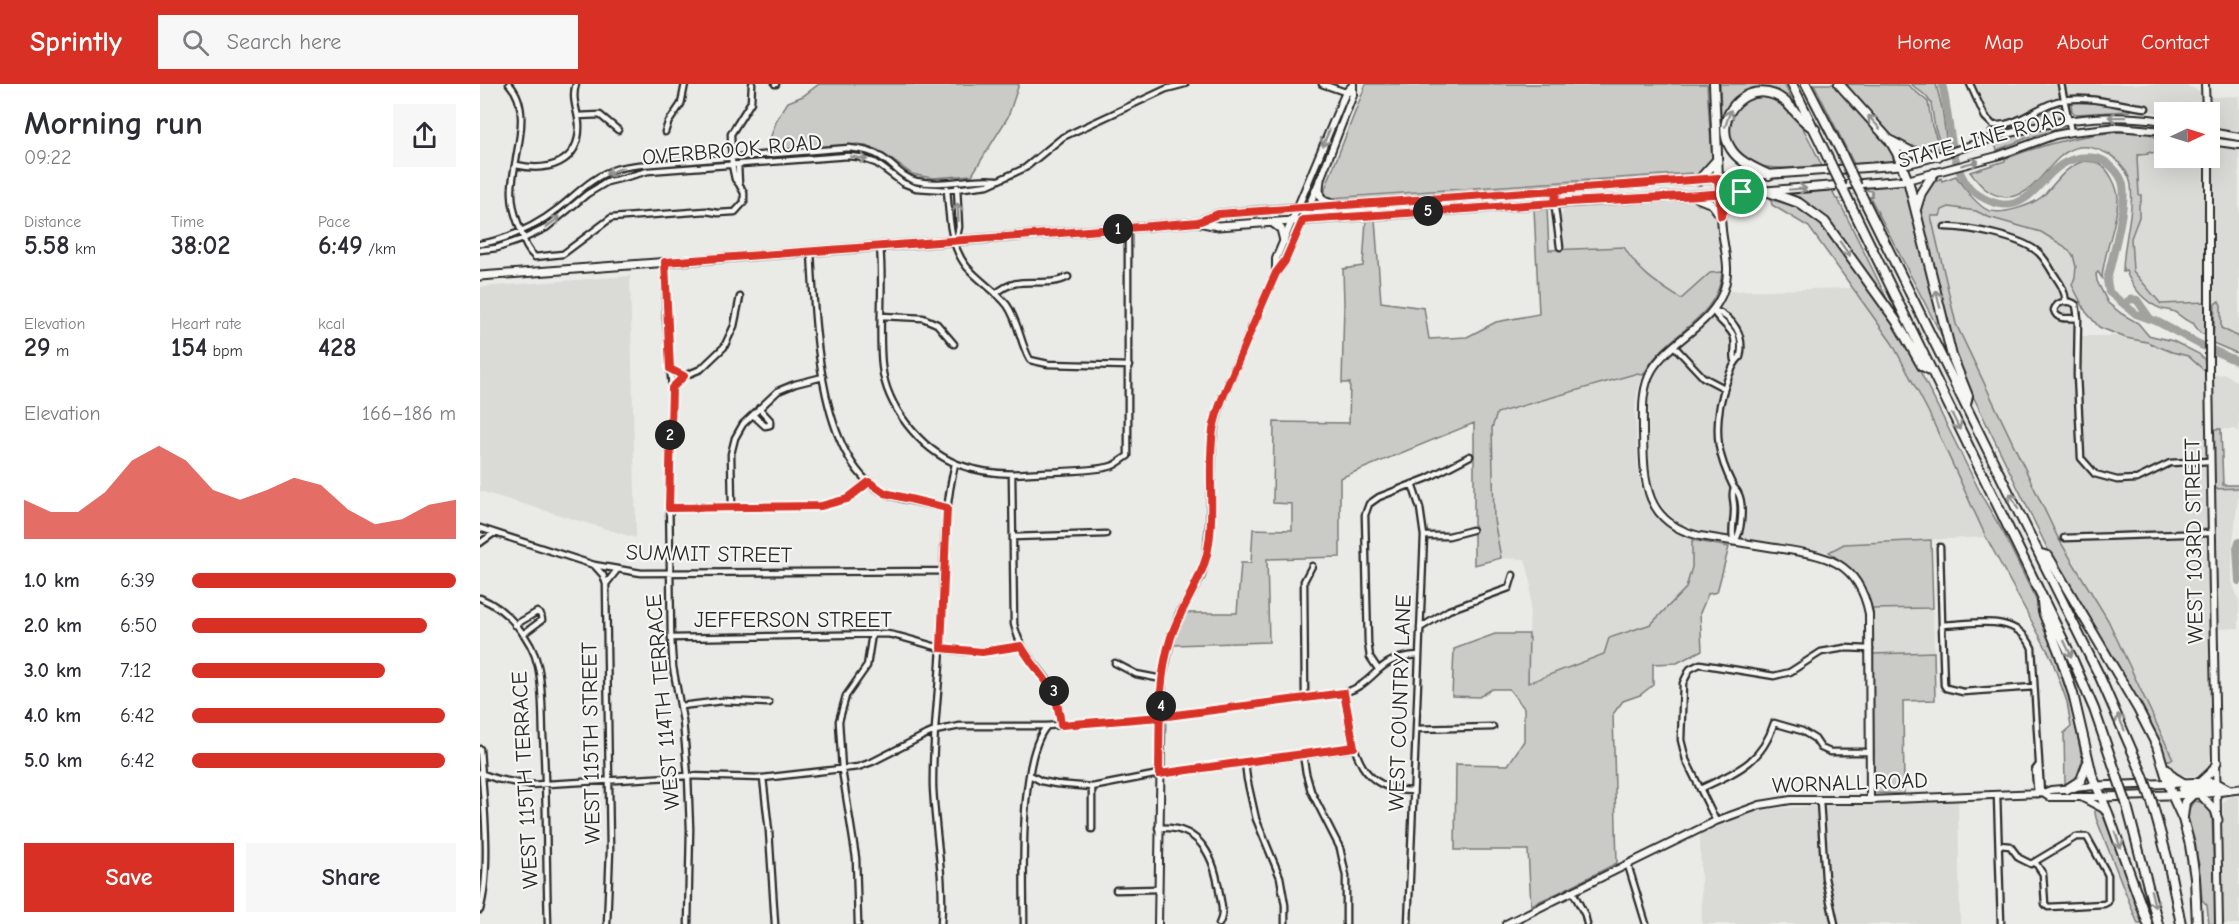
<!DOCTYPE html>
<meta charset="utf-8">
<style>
:root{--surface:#fff;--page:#f7f7f7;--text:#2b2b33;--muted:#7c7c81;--accent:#d93025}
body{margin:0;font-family:"Comic Neue",sans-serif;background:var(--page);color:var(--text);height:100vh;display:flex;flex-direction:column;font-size:22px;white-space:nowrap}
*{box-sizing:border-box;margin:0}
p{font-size:20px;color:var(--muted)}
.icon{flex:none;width:33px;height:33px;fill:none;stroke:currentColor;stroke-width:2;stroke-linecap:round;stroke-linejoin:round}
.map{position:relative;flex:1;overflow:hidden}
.details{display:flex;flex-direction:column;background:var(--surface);width:480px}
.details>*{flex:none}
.needle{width:39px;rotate:86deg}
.tools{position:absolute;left:1674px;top:18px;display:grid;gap:12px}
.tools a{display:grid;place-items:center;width:66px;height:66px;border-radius:0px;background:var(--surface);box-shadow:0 6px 24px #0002;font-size:30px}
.pin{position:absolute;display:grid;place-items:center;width:51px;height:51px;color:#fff;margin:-26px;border:3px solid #fff;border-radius:50%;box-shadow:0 2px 6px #0007}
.km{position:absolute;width:30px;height:30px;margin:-15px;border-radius:50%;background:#222;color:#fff;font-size:16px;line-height:30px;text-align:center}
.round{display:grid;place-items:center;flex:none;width:63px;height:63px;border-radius:0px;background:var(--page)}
.overview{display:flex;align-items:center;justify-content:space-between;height:102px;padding:0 24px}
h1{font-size:33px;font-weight:700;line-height:45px}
.figures{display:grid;grid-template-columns:repeat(3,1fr);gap:9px;height:102px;padding:6px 24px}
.figures div{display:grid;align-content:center}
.figures b{font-size:26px;font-weight:700}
.figures small{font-size:16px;font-weight:400}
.figures p{font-size:16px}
.chart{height:168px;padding:12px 24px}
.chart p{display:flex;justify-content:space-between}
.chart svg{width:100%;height:108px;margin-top:6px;fill:var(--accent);opacity:.7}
.action{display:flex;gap:12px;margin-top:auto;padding:12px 24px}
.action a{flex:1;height:69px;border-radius:0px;background:var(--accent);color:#fff;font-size:24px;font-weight:700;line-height:69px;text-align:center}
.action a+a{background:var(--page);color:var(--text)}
ul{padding:0 24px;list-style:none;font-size:20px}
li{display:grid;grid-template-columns:96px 72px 1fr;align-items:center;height:45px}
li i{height:15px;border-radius:8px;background:var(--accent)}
header{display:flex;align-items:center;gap:36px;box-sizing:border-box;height:84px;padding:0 30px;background:var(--accent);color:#fff}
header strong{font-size:28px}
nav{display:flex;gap:33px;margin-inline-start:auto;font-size:21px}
.search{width:420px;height:54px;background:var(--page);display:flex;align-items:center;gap:15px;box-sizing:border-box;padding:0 21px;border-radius:0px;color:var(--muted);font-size:22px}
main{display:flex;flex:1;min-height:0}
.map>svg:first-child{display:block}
.built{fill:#dadad6}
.green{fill:#cacac7;stroke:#7a7a79;stroke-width:1.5}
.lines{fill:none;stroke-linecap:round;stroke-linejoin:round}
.river{stroke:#a1a19e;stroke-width:8}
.street-casing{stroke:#2b2b2b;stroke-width:9}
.secondary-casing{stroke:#2b2b2b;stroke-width:10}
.primary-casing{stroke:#2b2b2b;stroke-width:11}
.highway-casing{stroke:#2b2b2b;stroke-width:12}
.street{stroke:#f6f6f2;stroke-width:4.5}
.secondary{stroke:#f6f6f2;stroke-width:6}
.primary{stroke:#f6f6f2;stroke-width:7}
.highway{stroke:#f6f6f2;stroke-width:8}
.highway-bridge-casing{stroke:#2b2b2b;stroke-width:12;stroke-linecap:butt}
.highway-bridge{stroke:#f6f6f2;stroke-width:8}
.oneway{stroke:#90908e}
.route-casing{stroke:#fff;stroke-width:12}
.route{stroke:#d93025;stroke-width:8}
.labels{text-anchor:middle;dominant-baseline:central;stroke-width:4.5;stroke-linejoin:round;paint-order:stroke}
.street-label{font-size:22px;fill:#2b2b2b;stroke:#f6f6f2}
</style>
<header>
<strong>Sprintly</strong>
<div class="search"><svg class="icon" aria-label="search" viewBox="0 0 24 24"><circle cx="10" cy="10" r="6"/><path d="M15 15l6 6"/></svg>Search here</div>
<nav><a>Home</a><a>Map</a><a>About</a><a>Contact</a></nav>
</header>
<main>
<section class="details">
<div class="overview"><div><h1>Morning run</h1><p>09:22</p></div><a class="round"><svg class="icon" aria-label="share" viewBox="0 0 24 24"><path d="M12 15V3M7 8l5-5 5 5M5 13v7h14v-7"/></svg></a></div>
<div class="figures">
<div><p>Distance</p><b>5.58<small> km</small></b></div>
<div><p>Time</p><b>38:02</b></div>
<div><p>Pace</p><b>6:49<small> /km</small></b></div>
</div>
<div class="figures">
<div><p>Elevation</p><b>29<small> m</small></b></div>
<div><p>Heart rate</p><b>154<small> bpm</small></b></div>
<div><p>kcal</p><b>428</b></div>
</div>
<div class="chart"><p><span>Elevation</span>166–186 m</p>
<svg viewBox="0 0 160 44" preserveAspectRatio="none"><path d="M0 44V28L10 33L20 33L30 25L40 12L50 6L60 12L70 24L80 28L90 24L100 19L110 22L120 32L130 38L140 36L150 30L160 28V44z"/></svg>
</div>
<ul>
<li><b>1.0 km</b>6:39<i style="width:100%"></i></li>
<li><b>2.0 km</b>6:50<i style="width:89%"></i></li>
<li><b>3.0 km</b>7:12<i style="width:73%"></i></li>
<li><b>4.0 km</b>6:42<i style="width:96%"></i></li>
<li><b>5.0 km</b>6:42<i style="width:96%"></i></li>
</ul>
<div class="action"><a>Save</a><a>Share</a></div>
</section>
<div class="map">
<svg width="1759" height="840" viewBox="0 0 1759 840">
<rect width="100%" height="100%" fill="#eaeae6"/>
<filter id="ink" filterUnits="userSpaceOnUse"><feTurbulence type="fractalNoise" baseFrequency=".0167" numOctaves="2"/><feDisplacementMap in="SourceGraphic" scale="12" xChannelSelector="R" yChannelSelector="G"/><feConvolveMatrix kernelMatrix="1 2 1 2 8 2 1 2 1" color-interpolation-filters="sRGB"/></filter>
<g filter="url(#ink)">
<path class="built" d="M1494,0H1701L1722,8L1723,28L1684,30L1663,26V21L1594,11L1579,13L1547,29L1516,38L1510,35Z
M1759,12V50L1735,45L1732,38L1731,13Z
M1740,62L1759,64V257L1734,249L1735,228L1734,71L1735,67Z
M1684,66V74H1723L1726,218L1681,220L1653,187L1651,154L1657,141L1654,67Z
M1209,116L1226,121L1235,130L1242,188L1230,189L1202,216L1177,199L1154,180L1144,164L1086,166L1083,156L1081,134L1085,123Z
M1469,123L1496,127L1508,133L1561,148L1584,162L1593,171L1596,183L1595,193L1592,201L1602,219V252H1642L1667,258L1692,268L1708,272L1726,288L1725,384L1727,394L1732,653L1729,685L1720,692L1696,691L1688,684L1685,677L1693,675L1628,536L1578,454L1476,240L1451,131L1460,132L1462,126Z
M150,192L156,454L0,407V203Z
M1372,204L1412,259L1448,327L1506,453L1364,460L1349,468L1229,449L1213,444L1194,435L1183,424L1177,414L1171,401L1169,387V308L1176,289L1184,278L1232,235L1242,223L1250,207Z
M1158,289L1163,291L1157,309L1155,325L1158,388L1162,407L1171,425L1185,441L1212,456V483L1206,504L1171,540L1129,554L1124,570L1047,599L1051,498L1045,475L1021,474L1014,436L1012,344L1017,329Z
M1746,290L1759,299V348L1755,345H1733L1732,291Z
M1759,404L1752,467V498L1759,517V544L1737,545L1734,405Z
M1453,524L1454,568L1393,570L1390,525Z
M1759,712V840H1743V719L1749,713Z
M1478,717L1480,840H1357L1349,802L1345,762V722Z
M1334,722L1338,725L1341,786L1352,840H1222L1220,750L1263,730L1278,726Z"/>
<path class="green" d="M339,0H539L528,33L492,91L453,94L441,92L432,90L398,66L379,60L292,66L291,52L297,35L308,18L323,12Z
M886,0H1227L1232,75L1222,89L1213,92L1212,89L851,114L845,111V105Z
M1240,0H1304L1314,20L1306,15L1269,8L1241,37Z
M1334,0H1354L1411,66L1415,77L1374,80Z
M1365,0L1428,1L1448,18L1452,42L1460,64L1439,67L1424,62L1425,60L1413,53Z
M1431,0H1456L1462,24L1467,62L1462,64L1455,44L1451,19L1446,12Z
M1286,12C1318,23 1329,56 1342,82C1319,82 1289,89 1269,77C1243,63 1240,22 1272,13C1276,12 1282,12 1286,12Z
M1595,17L1649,23L1650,27L1595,30L1592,27L1591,20Z
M1577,21L1583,24V29L1579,33L1511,49L1508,47L1512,43H1521L1556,31L1558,32Z
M1583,40L1584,43L1579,45L1547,54L1517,66L1514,58Z
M1638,48L1669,49L1677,54L1678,70L1668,68V70L1658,71L1657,74L1659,111H1661V118L1659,120V133L1651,154L1653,187L1681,220L1726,218L1725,251L1720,249L1713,239C1704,237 1699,229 1692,227C1688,226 1685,226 1682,225C1665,219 1652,203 1646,187L1643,188C1643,159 1654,129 1651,101C1649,89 1640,77 1630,71C1620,66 1607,60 1595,64C1567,73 1559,113 1526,113C1509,112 1500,101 1490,88L1525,77V75C1563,60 1598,51 1638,48Z
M1604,77C1607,78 1614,77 1618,79C1629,85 1638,103 1638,115C1637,141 1624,167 1622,194L1618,188L1616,190L1617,197L1628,219L1642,230L1658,239L1668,251L1693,257L1719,270L1724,275L1726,288L1708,272L1692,268L1667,258L1646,254L1619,243L1606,228L1592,201L1595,193L1596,183L1593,171L1584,162L1561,148L1508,133L1496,127L1469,123L1462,126L1460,132H1451L1476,240L1578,454L1628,536L1693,675L1685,677L1658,618L1576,482L1491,308L1475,266L1456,194L1440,125C1440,111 1448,100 1461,94L1462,97L1476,92C1482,102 1494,117 1504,124C1518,134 1554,121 1565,110C1578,96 1585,83 1604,77Z
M1426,100L1466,260L1390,113L1392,112V107L1387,106L1386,103Z
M1349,106L1355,108L1353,109L1356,115H1358L1414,229L1344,134L1327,120L1306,111L1315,108Z
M1291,116L1309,120L1324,126L1336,135L1370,179L1423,253L1504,416L1523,448L1573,551L1586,593L1603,680C1599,691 1597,697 1585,700L1584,649L1591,643L1587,618L1571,573L1506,453L1448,327L1412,259L1329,143L1292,121Z
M1054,124H1067L1069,166L1144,163C1159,189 1178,200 1201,215L1230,189L1242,188C1239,227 1205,242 1180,268C1173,275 1168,283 1163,291L1158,289L1017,329L1012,344L1014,436L1021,474L994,481V339L860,394V473L787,475L789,558L693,561L705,529H757L761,479H771L773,445L812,446V420L793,419L794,338L869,339L870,299H862L864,220L863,185L883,182L886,136L895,135L901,218L944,224L949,255L987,253L1016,238L1059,230Z
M1739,217L1741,221V244L1759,253V270L1733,259L1735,220Z
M1733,345H1741L1743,401H1759V404L1734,405Z
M1212,456L1249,463L1237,508L1228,510L1220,529L1222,566L1197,579L1173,580V601L1160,611L1143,617L1133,630L1137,779L1078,809L1051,821L1048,766H975L976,680L1028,681L1044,657V624L1029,605H1012L999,613L972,612L974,565L1015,550H1049L1048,599L1124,570L1129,554L1171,540L1206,504L1212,483Z
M1451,456L1453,524L1390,525C1385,499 1370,483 1349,468L1364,460Z
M1454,568L1455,616L1423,617L1424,710L1396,709L1394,706L1393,570Z
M1714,717L1726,719L1732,731L1736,840H1729L1727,821L1722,816L1719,781L1707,735V727Z
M1614,723L1620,726L1624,734L1665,840H1658L1616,734Z"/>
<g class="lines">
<path class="river" d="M1462,0C1470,30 1469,82 1490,104C1500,114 1518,123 1532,120C1554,115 1563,92 1581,81C1592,74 1603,72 1615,74C1627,75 1641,90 1643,101C1647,121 1632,175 1627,196L1629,208L1656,230L1676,237L1719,260L1759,278
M1645,219L1651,215L1657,216L1669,233
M1759,458L1757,464L1759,497"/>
<g class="street-casing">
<path id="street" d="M29,0C54,26 33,73 32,104C31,121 36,134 42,150C45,160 47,166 55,173L83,170L131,134L226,127L238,129L255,128L264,118V109L259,100
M295,0H296
M842,0L868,9
M1490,0L1505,33L1513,41C1537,43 1556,23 1578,17C1607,10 1637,21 1666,24
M1581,0L1591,48
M98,32L120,31L138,46
M185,48L188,39L201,20L205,0
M36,81C67,88 100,80 99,41C98,27 91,15 96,0
M258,81L259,100L255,95L252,81L251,50L271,18L272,0
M467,104C469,130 469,161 487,183C499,197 516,207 527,221C539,238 540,259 550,276L568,280L649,282
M1075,106V124L1080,163
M1465,143C1488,143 1542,153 1559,169C1565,175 1569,182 1573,189C1580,199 1585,206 1586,218
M476,157L479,143L477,103
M0,160C29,155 56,142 79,124C97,110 113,92 136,85C143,83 151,82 159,81L369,64C380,65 392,67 401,73C414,81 421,93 436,97C463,103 490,93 517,96
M400,163C404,203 398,243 402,282C406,322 440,365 477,380C501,389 525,391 549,389C570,387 614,388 632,382C637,380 643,375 648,372V144
M0,166L17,164L43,155L66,144L107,110L127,98L143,94L168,87L368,72L378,73L396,79L423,99L436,104L467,106L508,101L545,84L583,53L686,5L705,0
M331,168C335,234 337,375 404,409C419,416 450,420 467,424
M185,178L186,233L192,304L189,407L191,554L193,583L203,637L208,692L210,745L208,840
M516,210C538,188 564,206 588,193
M1233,226C1254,233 1265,252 1260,273C1253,279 1250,289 1247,297C1239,318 1236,340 1239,362C1241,375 1247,390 1253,402C1254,404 1257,406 1258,409C1264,419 1262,450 1254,458
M1233,226C1237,236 1248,241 1253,251C1257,259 1253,268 1255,276
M401,232L443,234L457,240L474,260
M1598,234C1588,234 1577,237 1574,226C1577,217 1589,215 1596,221L1598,234L1597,291L1601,374L1615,390L1637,396L1657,395L1690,379L1730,377
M1194,262L1223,293L1244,304
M192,304L204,292L221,285L244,263L254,242L260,213
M273,331L285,342L290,341V336L279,324
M532,390L534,540C541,570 555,577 570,600C578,612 579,627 581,641
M1254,404C1251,411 1254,416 1254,423C1255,435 1250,448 1254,458
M252,423L251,370L255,354L263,340L298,307L315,300L343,293
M189,424L341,422L367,415L389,397
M0,444L114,481L161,489L465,487
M944,452H969L992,446
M533,453L626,450
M1584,454L1731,449
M0,459L14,449
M1460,463L1462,541C1493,540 1537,528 1552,564L1561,710
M114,481L123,491L126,500L130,766L127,840
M126,500L137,486
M0,514C27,525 52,554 58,582C63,604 62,628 63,651C67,714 66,777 68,840
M35,541L57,528L61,531L62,536L43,550
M1462,541L1464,601L1466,604L1483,608L1554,603
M940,544L969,526L1029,504L1033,491
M191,554L407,550C426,553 443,560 462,564C488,570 514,567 541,562
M635,579L656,590L682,595
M898,585L890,573L888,559L885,431L889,420L899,413L948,394L990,372
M864,609C873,657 872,706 933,707
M825,614L824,497L832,482
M201,622L242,617L289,619
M936,645L1013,643
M0,665C3,712 12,782 0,826
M823,671L826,689L831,707L860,764L866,792V840
M765,678L767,695L776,735L800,793L805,821V840
M0,689L17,695L49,701L208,692L283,694L378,683L392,678L443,652L455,647L480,642H567L680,633L864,609C899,598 894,573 939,571
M550,691L561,697L576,700L612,703L679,690L874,664
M283,694L289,747L295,840
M612,703V745
M1220,705C1256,688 1282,679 1294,639L1322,647L1335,655L1341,664L1350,668H1390
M1557,710L1555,686L1558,682
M1517,711L1521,840
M1340,717L1345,794L1355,840
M1236,737L1206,676L1201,656L1203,599L1210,585L1220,580L1294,592L1310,588L1341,568L1365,564L1390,565
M678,744C722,741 735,775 740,812C742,822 744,831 739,840
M1519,761L1530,762L1539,774L1551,780L1596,753H1607L1628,791V818L1624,820L1568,823L1565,820L1563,790L1555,778
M1148,781L1166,840
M636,806L678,805
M1093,808L1105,831L1107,840
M378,840L376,774L362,686L359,637L366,612L387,582L392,550
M461,840C465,795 455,748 453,703C452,656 459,609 461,562C464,501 461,438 475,380
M544,840C544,795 538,674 567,642
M928,840L944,452L940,424L932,400"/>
</g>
<g class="secondary-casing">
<path id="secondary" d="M1725,0L1726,28
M1730,48L1759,53
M1730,57L1759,61
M1729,74V291L1739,840
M1421,81C1453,76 1483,63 1513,54C1574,36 1621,28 1684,37
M1427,96L1517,72L1575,51L1591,48L1638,43L1684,47
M1239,110C1240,122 1241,134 1242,146C1244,166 1251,185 1244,205C1233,241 1191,255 1172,286C1161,305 1163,327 1163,348C1164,396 1163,439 1220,452C1245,456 1270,460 1295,464C1342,471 1378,474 1389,530L1390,716
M796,189V175L862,17L866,8L872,2
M1563,709L1569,713H1622
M1601,713L1622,724L1628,730
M678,840L682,595L691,553L699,531L721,492L727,469L730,438L732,359L735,339L742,315L778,229L796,189L805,177L840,96L873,11V0
M1026,840L1236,737L1280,721L1311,716H1390L1563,709L1571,706L1615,702"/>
</g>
<g class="primary-casing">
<path id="primary" d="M840,96C838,109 838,117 852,120
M1217,114L1232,120L1241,132L1247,121L1261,109
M718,138L738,142L1046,121L1286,107L1427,96
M793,139L801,145L804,157
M0,192L648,144L718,138L738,130L817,124L1421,81
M1720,698L1732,687L1737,678
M1615,702L1730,698L1737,699L1748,705
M1702,706L1732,704L1737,699
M1720,710L1735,726L1738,736
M1622,713L1720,710L1759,705"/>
</g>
<g class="highway-casing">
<path id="highway" d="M1234,0L1238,94
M1312,0L1347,72
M1326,0L1361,68
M1359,0L1410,57L1417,69L1429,100L1472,272L1488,312L1486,320
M1411,57L1430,67L1458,72
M1289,91C1275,84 1259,78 1251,65C1234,39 1257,3 1288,9C1310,13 1316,36 1335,45
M1219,96L1237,76
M1377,102L1620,593L1663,692
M1362,103L1592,574L1614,625L1638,695
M1286,107L1319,119L1345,138L1417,238L1442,282L1450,286
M1436,125L1441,109L1454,89
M1561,470L1568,472L1658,625L1677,662L1692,711L1703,735L1710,761L1715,794L1717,840
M1562,517L1563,528L1579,568L1593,610L1612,691L1628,729L1668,840
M1686,685L1693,693L1703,699
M1587,705L1601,696L1607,680
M1646,718L1678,840
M1672,718L1687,773L1701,840
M1703,733L1705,718L1712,711"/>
</g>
<use href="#street" class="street"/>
<use href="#secondary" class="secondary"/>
<use href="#primary" class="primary"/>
<use href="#highway" class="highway"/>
<g class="highway-bridge-casing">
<path id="highway-bridge" d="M1361,68L1377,102
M1347,72L1362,103
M1663,692L1672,718
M1638,695L1646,718"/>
</g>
<use href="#highway-bridge" class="highway-bridge"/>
</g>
<defs><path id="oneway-shaft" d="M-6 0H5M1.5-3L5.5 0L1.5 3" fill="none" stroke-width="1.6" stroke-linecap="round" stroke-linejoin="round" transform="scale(1.5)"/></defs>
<g class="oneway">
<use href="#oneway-shaft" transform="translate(1637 33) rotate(-179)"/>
<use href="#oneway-shaft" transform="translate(1248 34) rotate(-72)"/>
<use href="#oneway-shaft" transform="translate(1394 38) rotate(-132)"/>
<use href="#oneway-shaft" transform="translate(846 54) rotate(113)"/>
<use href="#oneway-shaft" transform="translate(379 74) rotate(10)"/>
<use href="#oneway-shaft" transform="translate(1490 79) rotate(-15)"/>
<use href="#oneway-shaft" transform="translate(134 87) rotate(160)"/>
<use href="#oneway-shaft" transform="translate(1318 105) rotate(-4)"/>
<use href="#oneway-shaft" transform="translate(478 128) rotate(-93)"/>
<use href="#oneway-shaft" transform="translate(73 138) rotate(-38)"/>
<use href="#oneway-shaft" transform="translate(1365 165) rotate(55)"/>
<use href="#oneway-shaft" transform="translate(1458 215) rotate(-104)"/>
<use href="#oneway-shaft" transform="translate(1476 338) rotate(64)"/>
<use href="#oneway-shaft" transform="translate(1534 417) rotate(-117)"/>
<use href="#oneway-shaft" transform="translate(1588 565) rotate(65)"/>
<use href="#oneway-shaft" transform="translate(1641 638) rotate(-113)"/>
<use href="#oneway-shaft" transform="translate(1638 756) rotate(70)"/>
<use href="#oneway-shaft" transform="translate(1673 815) rotate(76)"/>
</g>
</g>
<g class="lines" filter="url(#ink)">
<g class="route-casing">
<path id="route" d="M1262,108C1200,113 1137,115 1075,119L1076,106L738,130L718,138L648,144L185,178L190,285L204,292L192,304L189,424L341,422L367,415L389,398L405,409L467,424L461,564L502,568L541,562C561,596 576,597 581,641L680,633L864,609L874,663L679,690C680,645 677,596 691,553C700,524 720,500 727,470C736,429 727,387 733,346C737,324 747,303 756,282C769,251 782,220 796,189L805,177L823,136L1075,119L1076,106L1238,94L1241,132L1247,121L1262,108"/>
</g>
<use href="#route" class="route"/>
</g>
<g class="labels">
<g class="street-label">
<text transform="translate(1502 55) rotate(-15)">STATE LINE ROAD</text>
<text transform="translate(252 66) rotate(-5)">OVERBROOK ROAD</text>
<text transform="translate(1714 457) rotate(-91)">WEST 103RD STREET</text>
<text transform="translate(229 470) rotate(1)">SUMMIT STREET</text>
<text x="313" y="536">JEFFERSON STREET</text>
<text transform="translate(183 618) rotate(-95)">WEST 114TH TERRACE</text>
<text transform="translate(920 619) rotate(-88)">WEST COUNTRY LANE</text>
<text transform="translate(111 659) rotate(-91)">WEST 115TH STREET</text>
<text transform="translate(45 696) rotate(-93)">WEST 115TH TERRACE</text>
<text transform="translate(1370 699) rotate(-2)">WORNALL ROAD</text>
</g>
</g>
</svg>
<div class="tools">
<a><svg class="needle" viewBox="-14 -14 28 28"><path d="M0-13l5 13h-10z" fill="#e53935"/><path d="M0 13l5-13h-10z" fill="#7c7c81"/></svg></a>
</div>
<div class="pin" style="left:1262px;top:108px;background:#1e9e55"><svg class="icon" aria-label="arrive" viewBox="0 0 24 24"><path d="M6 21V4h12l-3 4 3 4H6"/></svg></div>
<b class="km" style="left:638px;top:145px">1</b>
<b class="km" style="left:190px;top:351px">2</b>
<b class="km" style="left:574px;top:607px">3</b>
<b class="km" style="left:681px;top:622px">4</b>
<b class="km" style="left:948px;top:127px">5</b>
</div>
</main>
